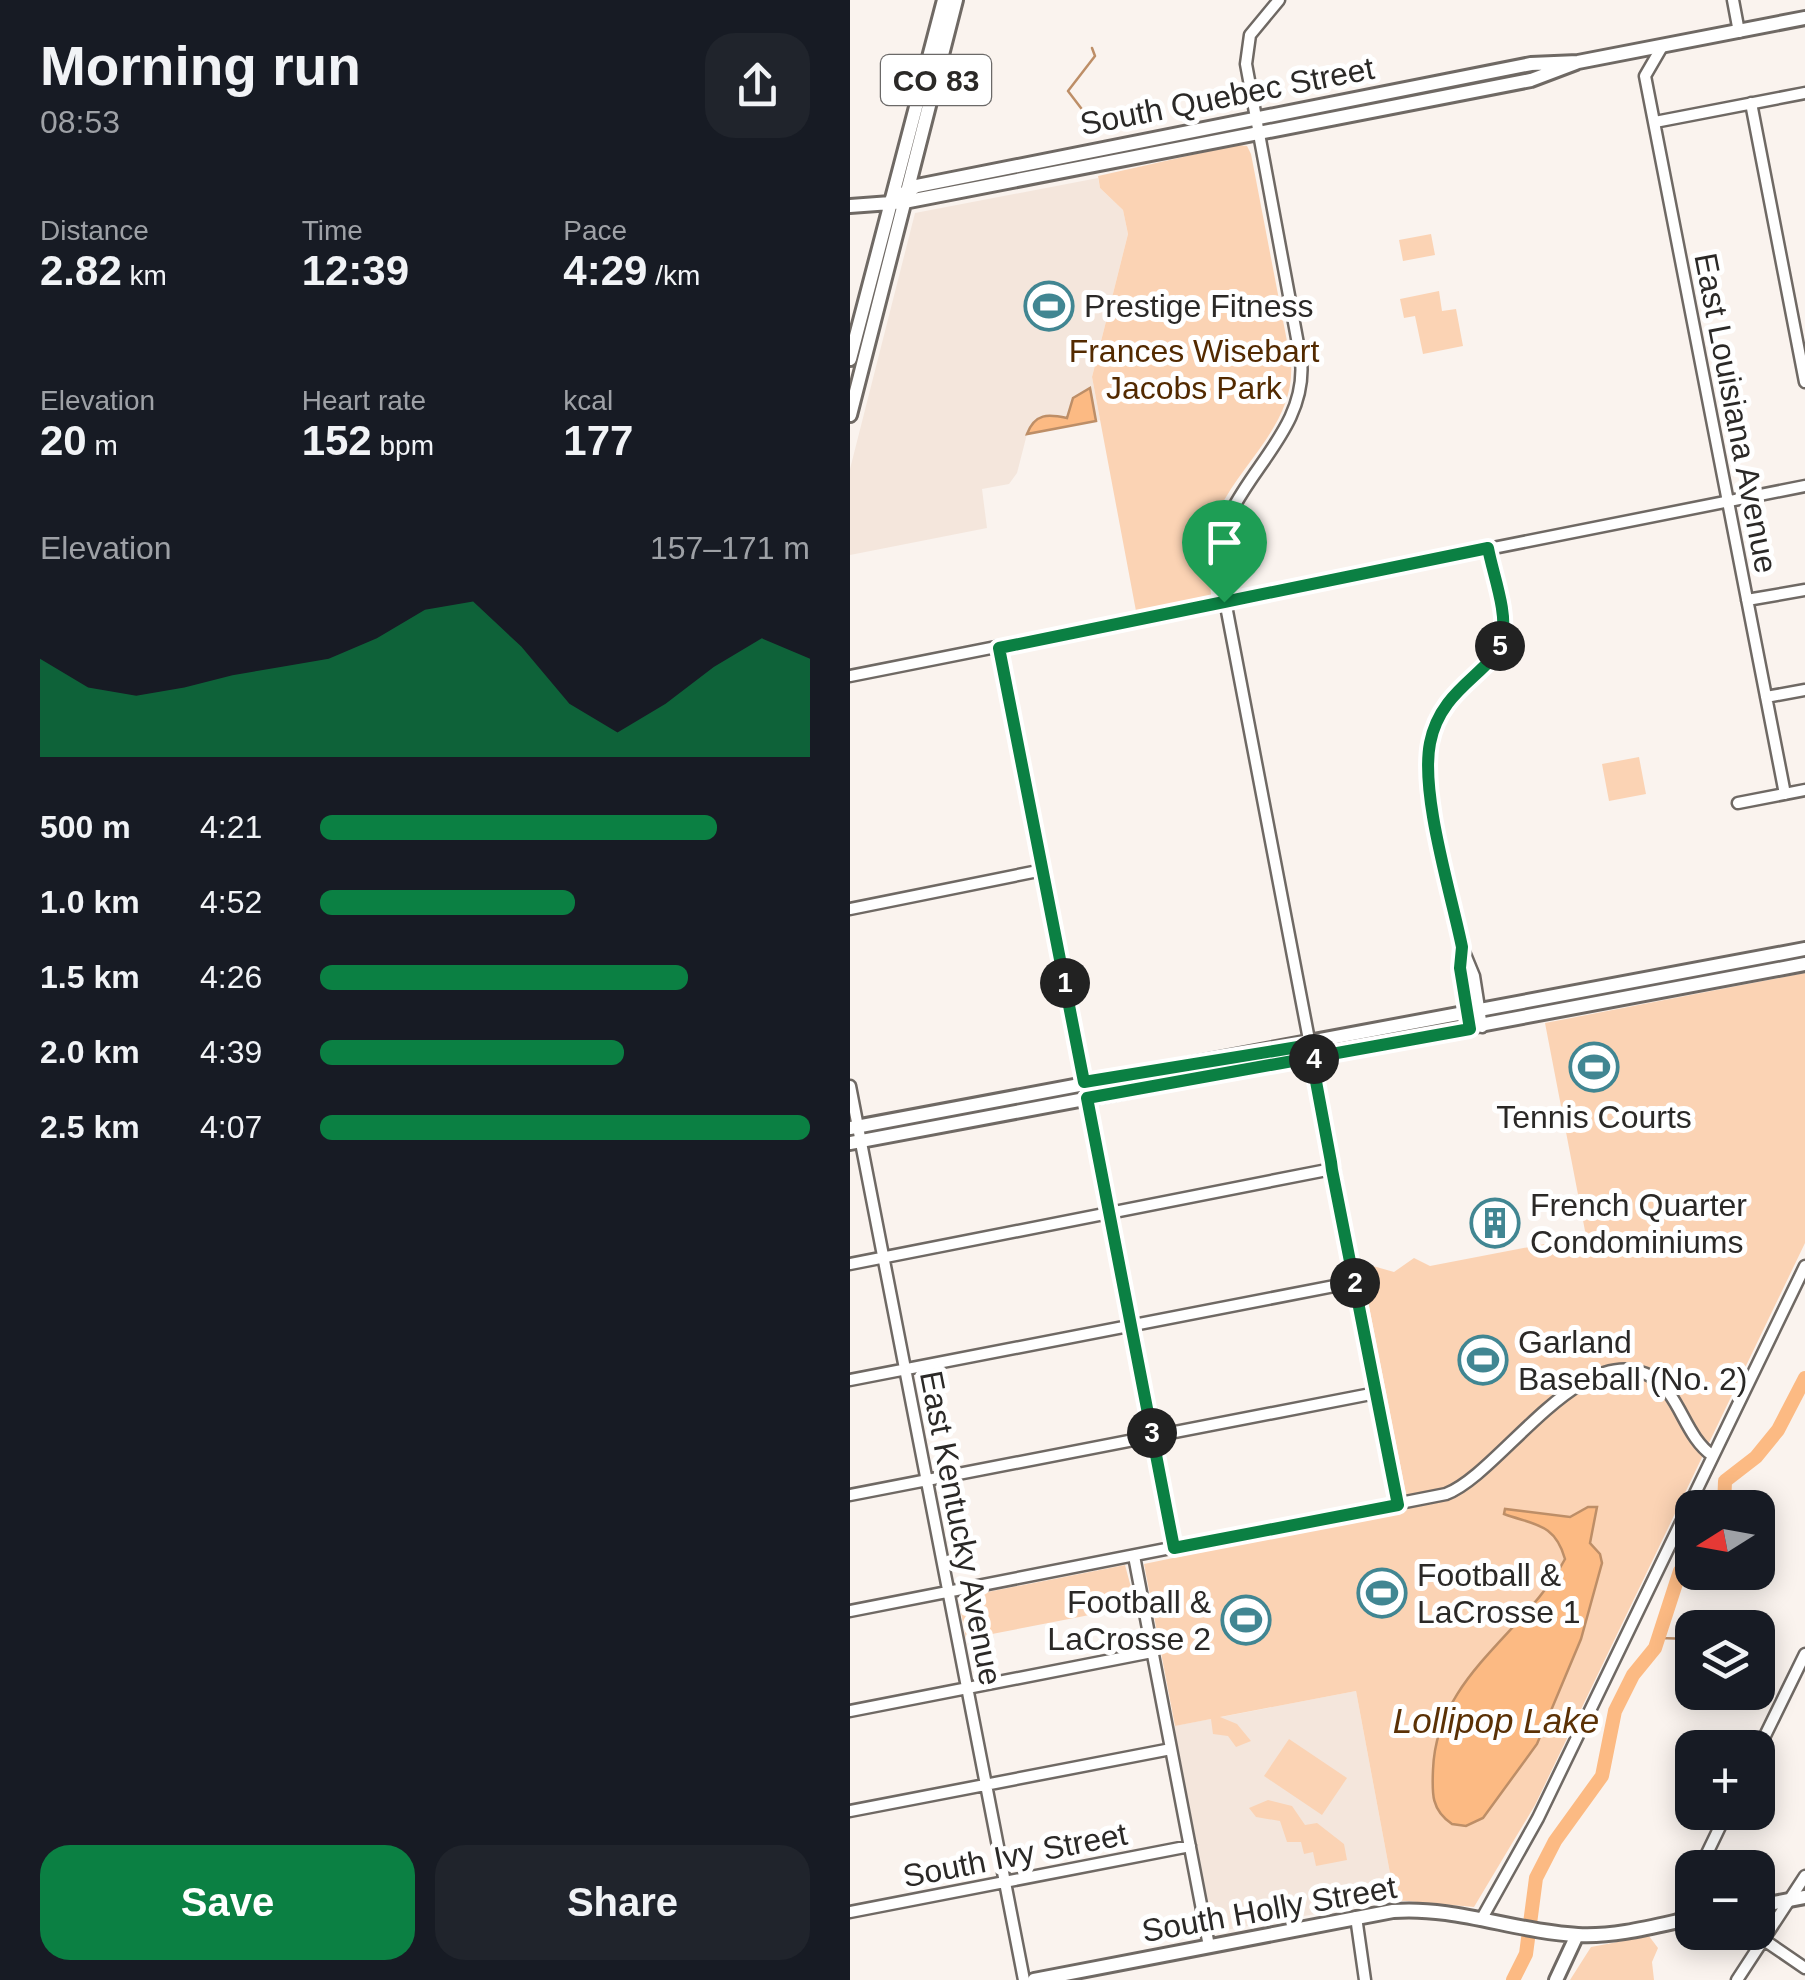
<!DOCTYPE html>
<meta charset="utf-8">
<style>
:root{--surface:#171b24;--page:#20242c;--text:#f1f3f6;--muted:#9ea1a6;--accent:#0b8043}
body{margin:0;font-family:Arial,sans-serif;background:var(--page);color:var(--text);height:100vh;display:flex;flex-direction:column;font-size:38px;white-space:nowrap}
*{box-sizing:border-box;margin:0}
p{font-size:32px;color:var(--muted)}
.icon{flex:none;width:55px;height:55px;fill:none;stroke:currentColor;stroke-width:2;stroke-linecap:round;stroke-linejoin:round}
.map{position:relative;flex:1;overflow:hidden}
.drawer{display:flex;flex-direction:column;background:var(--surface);width:850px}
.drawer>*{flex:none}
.needle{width:65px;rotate:259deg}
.controls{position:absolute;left:825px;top:1490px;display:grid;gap:20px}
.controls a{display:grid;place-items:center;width:100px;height:100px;border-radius:20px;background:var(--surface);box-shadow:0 5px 25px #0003;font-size:50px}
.pin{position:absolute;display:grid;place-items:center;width:85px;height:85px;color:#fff;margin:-102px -42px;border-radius:50% 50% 50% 0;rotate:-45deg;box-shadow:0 0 10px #0007}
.pin .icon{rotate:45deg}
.km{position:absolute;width:50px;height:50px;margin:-25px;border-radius:50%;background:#222;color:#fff;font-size:28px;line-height:50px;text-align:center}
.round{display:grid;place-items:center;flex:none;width:105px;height:105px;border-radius:30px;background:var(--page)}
.overview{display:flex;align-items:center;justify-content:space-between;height:170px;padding:0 40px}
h1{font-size:55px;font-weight:700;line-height:75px}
.metrics{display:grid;grid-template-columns:repeat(3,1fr);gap:15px;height:170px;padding:10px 40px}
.metrics div{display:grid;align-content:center}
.metrics b{font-size:42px;font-weight:700}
.metrics small{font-size:28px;font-weight:400}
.metrics p{font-size:28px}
.chart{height:280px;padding:20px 40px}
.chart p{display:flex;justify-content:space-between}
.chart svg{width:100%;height:180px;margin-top:10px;fill:var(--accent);opacity:.7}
.action{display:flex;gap:20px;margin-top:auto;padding:20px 40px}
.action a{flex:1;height:115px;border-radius:30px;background:var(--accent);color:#fff;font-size:40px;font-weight:700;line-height:115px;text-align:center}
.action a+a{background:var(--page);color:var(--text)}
ul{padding:0 40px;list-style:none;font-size:32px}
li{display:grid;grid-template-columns:160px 120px 1fr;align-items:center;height:75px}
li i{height:25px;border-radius:12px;background:var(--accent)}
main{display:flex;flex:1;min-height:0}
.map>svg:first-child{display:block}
.built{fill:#f4e6dc}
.green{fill:#fbd3b4}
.water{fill:#fcba83;stroke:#bd8e67;stroke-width:2.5}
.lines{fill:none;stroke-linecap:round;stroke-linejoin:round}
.stream{stroke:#bd8e67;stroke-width:2.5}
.river{stroke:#fcba83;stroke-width:14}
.minor-casing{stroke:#6f6964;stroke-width:15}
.major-casing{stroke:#6f6964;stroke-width:18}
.minor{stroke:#fff;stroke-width:10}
.major{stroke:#fff;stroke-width:12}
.route-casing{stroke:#fff;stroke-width:20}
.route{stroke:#0b8043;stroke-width:12}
.labels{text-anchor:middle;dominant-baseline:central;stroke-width:10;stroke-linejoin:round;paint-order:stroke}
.shield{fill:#fff;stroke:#6b6968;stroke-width:2.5}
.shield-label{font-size:30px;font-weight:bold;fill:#2b2927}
.street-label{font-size:32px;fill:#2b2927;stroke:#fff}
.poi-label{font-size:32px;fill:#2b2927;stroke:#fff;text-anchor:start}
.park-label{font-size:32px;fill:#532a00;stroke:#fff}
.water-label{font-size:35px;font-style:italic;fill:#5b3105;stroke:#fff}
</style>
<main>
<section class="drawer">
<div class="overview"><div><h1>Morning run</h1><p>08:53</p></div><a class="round"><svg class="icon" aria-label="share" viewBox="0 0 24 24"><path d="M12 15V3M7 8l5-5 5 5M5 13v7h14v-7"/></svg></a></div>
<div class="metrics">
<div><p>Distance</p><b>2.82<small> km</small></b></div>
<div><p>Time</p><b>12:39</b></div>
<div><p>Pace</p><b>4:29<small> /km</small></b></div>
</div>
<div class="metrics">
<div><p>Elevation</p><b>20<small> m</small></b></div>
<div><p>Heart rate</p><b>152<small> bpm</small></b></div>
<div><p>kcal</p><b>177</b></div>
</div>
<div class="chart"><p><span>Elevation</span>157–171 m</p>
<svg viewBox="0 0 160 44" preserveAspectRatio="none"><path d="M0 44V20L10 27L20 29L30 27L40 24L50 22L60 20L70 15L80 8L90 6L100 17L110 31L120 38L130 31L140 22L150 15L160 20V44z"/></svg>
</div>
<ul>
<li><b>500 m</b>4:21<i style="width:81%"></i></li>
<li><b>1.0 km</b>4:52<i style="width:52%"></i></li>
<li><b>1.5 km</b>4:26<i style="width:75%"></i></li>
<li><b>2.0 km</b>4:39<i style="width:62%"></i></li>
<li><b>2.5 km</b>4:07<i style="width:100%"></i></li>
</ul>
<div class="action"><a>Save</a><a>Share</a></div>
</section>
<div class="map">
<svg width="955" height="1980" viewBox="0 0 955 1980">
<rect width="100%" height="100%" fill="#faf3ee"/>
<path class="built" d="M248,178L250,188L273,210L278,234L242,377L250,420L177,434L167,473L159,484L132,489L137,528L0,555V469L65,213Z
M506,1691L545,1900L364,1932L324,1726Z"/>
<path class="green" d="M387,145L397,146L401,154L441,362C446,426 387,464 365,519C355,545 359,568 361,595L286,611L242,377L278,234L273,210L250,188L248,176Z
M581,234L585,255L553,261L549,240Z
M589,291L592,311L606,309L613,346L573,354L565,316L554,318L550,299Z
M789,757L796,794L759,801L752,764Z
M955,973V1243L685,1805L624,1907L545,1900L506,1691L370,1717L387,1724L401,1741L386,1747L378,1736L363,1734L361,1719L325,1726L294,1564L559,1509L513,1276L523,1266L544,1272L564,1258L580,1266L736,1236L695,1023Z
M275,1565L286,1606L116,1639L109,1602L112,1597Z
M439,1739L497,1778L472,1815L414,1776Z
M418,1800L442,1806L455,1825L467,1823L494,1844L497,1860L466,1866L463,1852L454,1854L451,1842H437L430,1821L406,1817L399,1808Z
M799,1936L808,1948L802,1962L804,1980H720L741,1947Z"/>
<path class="water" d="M240,388L246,421L177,434C185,413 198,414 217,418L223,398Z
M738,1507H747L740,1543L750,1554L752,1563L731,1639L687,1744L633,1818L616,1826L602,1824C581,1810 582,1793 583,1770C586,1676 676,1633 715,1559C705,1523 684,1525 654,1514L655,1509L720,1517Z"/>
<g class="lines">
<path class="stream" d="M234,112L218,91L245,56L242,48
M809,1638L842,1639"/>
<path class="river" d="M874,1508L875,1481L906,1457L928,1430L955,1378
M663,1980L676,1954L686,1878L705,1841L752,1776L765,1711L783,1675L805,1648L830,1571L842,1562"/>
<g class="minor-casing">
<path id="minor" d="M429,0L400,35L396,64L451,360C459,441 368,485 368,564L548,1505
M883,0L889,32
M813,45L795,76L935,794
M901,103L955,382
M805,122L955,93
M897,600L955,590
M149,647L324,1549
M0,676L955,486
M916,697L955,690
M888,803L955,790
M0,909L193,870
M612,947L624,976L632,1027
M620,1029L611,974L612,947C601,893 570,794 580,743C590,688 652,666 653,631C654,605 643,574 638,548
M0,1086L174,1980
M0,1264L482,1169
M0,1380L505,1282
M0,1495L526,1393
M284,1556L359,1946
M0,1611L596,1494C650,1474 732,1336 802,1377C831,1395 834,1436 863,1456
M0,1711L302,1652
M908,1750L955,1654
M0,1811L321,1749
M850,1868L877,1812
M0,1912L340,1846
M506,1917L515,1980
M631,1920L688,1818L955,1266
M830,1921L842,1883
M914,1940L955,1968
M887,1980L955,1876"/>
</g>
<g class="major-casing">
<path id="major" d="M41,200L67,186L681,64L728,62L955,18
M0,206L54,202L681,80L726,63
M0,359L94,0
M0,415L106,0
M0,1128L955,949
M0,1143L955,964
M908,1906L955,1897
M184,1980L543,1911C605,1906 666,1932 728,1935C766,1937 805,1926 842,1918
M706,1980L727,1935"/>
</g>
<use href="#minor" class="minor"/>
<use href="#major" class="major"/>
</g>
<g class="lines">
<g class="route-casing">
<path id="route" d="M374,602L149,648L234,1082L460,1045L462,1060L481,1162L482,1170L548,1505L324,1548L237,1098L620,1029L610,968L612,947C601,893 570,794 580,743C591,686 644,673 652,639C658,612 643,575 638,548L374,602"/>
</g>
<use href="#route" class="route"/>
</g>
<defs>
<g id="stadium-ring" transform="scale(2.5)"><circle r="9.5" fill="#fff" stroke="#418692" stroke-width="1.5"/><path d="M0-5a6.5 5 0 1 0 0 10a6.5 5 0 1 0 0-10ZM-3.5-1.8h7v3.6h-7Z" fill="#418692"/></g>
<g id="building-ring" transform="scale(2.5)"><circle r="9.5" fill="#fff" stroke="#418692" stroke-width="1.5"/><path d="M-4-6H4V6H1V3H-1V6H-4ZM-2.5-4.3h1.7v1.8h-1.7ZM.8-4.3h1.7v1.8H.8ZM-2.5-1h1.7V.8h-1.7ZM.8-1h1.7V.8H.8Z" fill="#418692"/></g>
</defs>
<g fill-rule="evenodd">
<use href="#stadium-ring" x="199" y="306"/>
<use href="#stadium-ring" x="744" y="1067"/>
<use href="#building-ring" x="645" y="1223"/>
<use href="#stadium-ring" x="633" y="1360"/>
<use href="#stadium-ring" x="532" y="1593"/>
<use href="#stadium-ring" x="396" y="1620"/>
</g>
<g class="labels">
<rect class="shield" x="31" y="55" width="110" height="50" rx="8"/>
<g class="shield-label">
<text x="86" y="80">CO 83</text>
</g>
<g class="street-label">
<text transform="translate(377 96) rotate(-11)">South Quebec Street</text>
<text transform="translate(886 413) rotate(79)">East Louisiana Avenue</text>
<text transform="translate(111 1528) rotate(79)">East Kentucky Avenue</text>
<text transform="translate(165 1855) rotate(-11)">South Ivy Street</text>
<text transform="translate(419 1909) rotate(-10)">South Holly Street</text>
</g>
<g class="poi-label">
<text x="234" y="306">Prestige Fitness</text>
<text x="744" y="1117" text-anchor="middle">Tennis Courts</text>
<text x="680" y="1205">French Quarter<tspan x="680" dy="37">Condominiums</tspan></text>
<text x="668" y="1342">Garland<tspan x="668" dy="37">Baseball (No. 2)</tspan></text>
<text x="567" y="1575">Football &amp;<tspan x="567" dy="37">LaCrosse 1</tspan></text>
<text x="361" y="1602" text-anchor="end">Football &amp;<tspan x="361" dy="37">LaCrosse 2</tspan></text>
</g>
<g class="park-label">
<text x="344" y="351">Frances Wisebart<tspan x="344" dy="37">Jacobs Park</tspan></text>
</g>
<g class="water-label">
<text x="646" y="1720">Lollipop Lake</text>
</g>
</g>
</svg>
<div class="controls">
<a><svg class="needle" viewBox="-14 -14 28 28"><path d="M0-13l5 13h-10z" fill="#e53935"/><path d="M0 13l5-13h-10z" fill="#9ea1a6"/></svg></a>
<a><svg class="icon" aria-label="layers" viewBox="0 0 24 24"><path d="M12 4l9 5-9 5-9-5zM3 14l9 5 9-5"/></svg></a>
<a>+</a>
<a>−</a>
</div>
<div class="pin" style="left:374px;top:602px;background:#1e9e55"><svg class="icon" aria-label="arrive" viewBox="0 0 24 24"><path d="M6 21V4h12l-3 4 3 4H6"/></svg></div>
<b class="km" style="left:215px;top:983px">1</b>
<b class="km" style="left:505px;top:1283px">2</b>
<b class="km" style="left:302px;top:1433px">3</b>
<b class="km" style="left:464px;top:1059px">4</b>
<b class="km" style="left:650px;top:646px">5</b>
</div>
</main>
